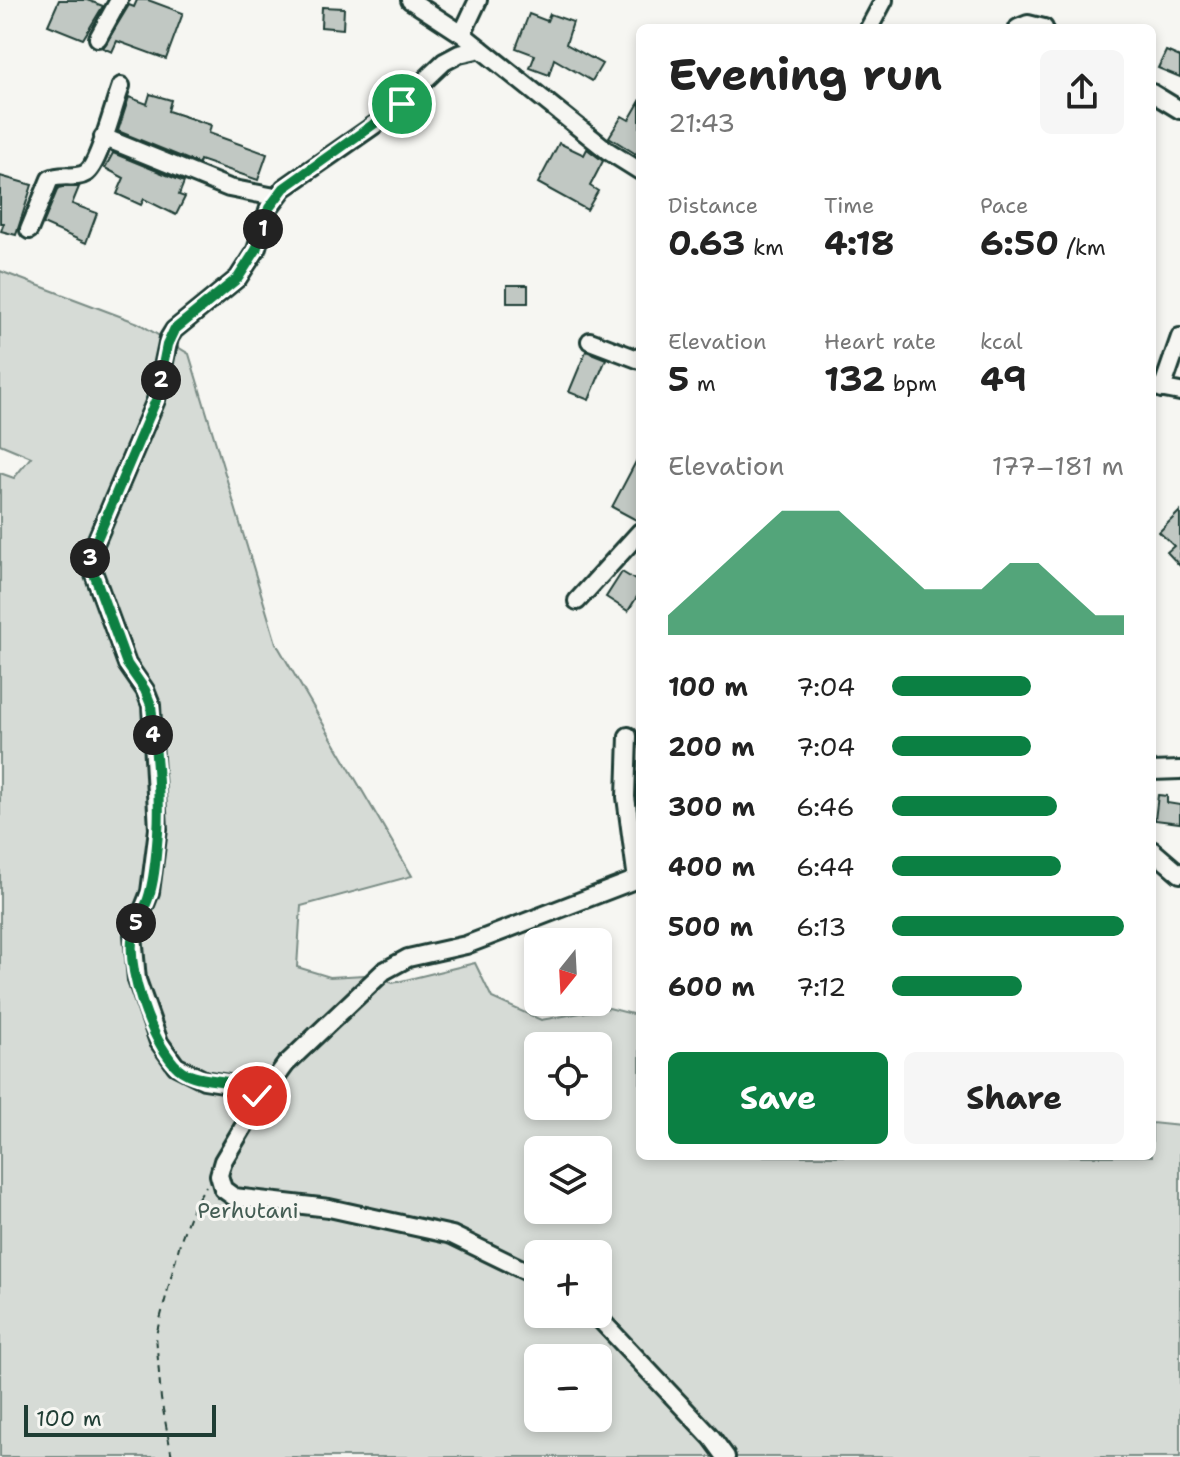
<!DOCTYPE html>
<meta charset="utf-8">
<style>
:root{--surface:#fff;--page:#f6f6f6;--text:#222;--muted:#767676;--accent:#0b8043}
body{margin:0;font-family:"Shantell Sans",sans-serif;background:var(--page);color:var(--text);height:100vh;display:flex;flex-direction:column;font-size:30px;white-space:nowrap}
*{box-sizing:border-box;margin:0}
p{font-size:26px;color:var(--muted)}
.icon{flex:none;width:44px;height:44px;fill:none;stroke:currentColor;stroke-width:2;stroke-linecap:round;stroke-linejoin:round}
.map{position:relative;flex:1;overflow:hidden}
.side{position:absolute;left:636px;top:24px;width:520px;height:1136px;display:flex;flex-direction:column;background:var(--surface);border-radius:12px;box-shadow:0 4px 12px #0003}
.side>*{flex:none}
.needle{width:52px;rotate:198deg}
.fabs{position:absolute;left:524px;top:928px;display:grid;gap:16px}
.fabs a{display:grid;place-items:center;width:88px;height:88px;border-radius:12px;background:var(--surface);box-shadow:0 4px 12px #0003;font-size:40px}
.scale{position:absolute;left:24px;bottom:20px;width:192px;box-sizing:border-box;padding-left:8px;border:4px solid #1f3d34;border-top:0;font-size:22px;line-height:28px;white-space:nowrap;color:#1f3d34;-webkit-text-stroke:6px #f6f6f2;paint-order:stroke}
.pin{position:absolute;display:grid;place-items:center;width:68px;height:68px;color:#fff;margin:-34px;border:4px solid #fff;border-radius:50%;box-shadow:0 2px 8px #0007}
.km{position:absolute;width:40px;height:40px;margin:-20px;border-radius:50%;background:#222;color:#fff;font-size:22px;line-height:40px;text-align:center}
.round{display:grid;place-items:center;flex:none;width:84px;height:84px;border-radius:12px;background:var(--page)}
.head{display:flex;align-items:center;justify-content:space-between;height:136px;padding:0 32px}
h1{font-size:44px;font-weight:700;line-height:60px}
.stats{display:grid;grid-template-columns:repeat(3,1fr);gap:12px;height:136px;padding:8px 32px}
.stats div{display:grid;align-content:center}
.stats b{font-size:34px;font-weight:700}
.stats small{font-size:22px;font-weight:400}
.stats p{font-size:22px}
.chart{height:224px;padding:16px 32px}
.chart p{display:flex;justify-content:space-between}
.chart svg{width:100%;height:144px;margin-top:8px;fill:var(--accent);opacity:.7}
.action{display:flex;gap:16px;margin-top:auto;padding:16px 32px}
.action a{flex:1;height:92px;border-radius:12px;background:var(--accent);color:#fff;font-size:32px;font-weight:700;line-height:92px;text-align:center}
.action a+a{background:var(--page);color:var(--text)}
ul{padding:0 32px;list-style:none;font-size:26px}
li{display:grid;grid-template-columns:128px 96px 1fr;align-items:center;height:60px}
li i{height:20px;border-radius:10px;background:var(--accent)}
.map>svg:first-child{display:block}
.green{fill:#d6dbd6;stroke:#7a8c85;stroke-width:2;fill-rule:evenodd}
.building{fill:#c1c8c3;stroke:#1f3d34;stroke-width:2}
.lines{fill:none;stroke-linecap:round;stroke-linejoin:round}
.minor-casing{stroke:#1f3d34;stroke-width:22}
.path{stroke:#1f3d34;stroke-width:2;stroke-dasharray:8 6;stroke-linecap:butt}
.minor{stroke:#f6f6f2;stroke-width:16}
.route-casing{stroke:#fff;stroke-width:16}
.route{stroke:#0b8043;stroke-width:10}
.labels{text-anchor:middle;dominant-baseline:central;stroke-width:6;stroke-linejoin:round;paint-order:stroke}
.park-label{font-size:22px;fill:#445d54;stroke:#f6f6f2}
</style>
<div class="map">
<svg width="1180" height="1457" viewBox="0 0 1180 1457">
<rect width="100%" height="100%" fill="#f6f6f2"/>
<filter id="ink" filterUnits="userSpaceOnUse"><feTurbulence type="fractalNoise" baseFrequency=".0125" numOctaves="2"/><feDisplacementMap in="SourceGraphic" scale="16" xChannelSelector="R" yChannelSelector="G"/><feConvolveMatrix kernelMatrix="1 2 1 2 8 2 1 2 1" color-interpolation-filters="sRGB"/></filter>
<g filter="url(#ink)">
<path class="green" d="M0,271L138,323L189,354L276,643L412,876L301,906L297,967L330,977L364,975L393,983L475,963L492,998L541,1020L609,1008L640,1016V1156H1152V1123L1180,1126V1457H0V473L14,478L31,457L0,444ZM538,1046H598V1106H538ZM538,1150H598V1210H538ZM538,1254H598V1314H538ZM538,1358H598V1418H538Z"/>
<path class="building" d="M59,0H87L103,6L83,39L48,25Z
M137,0H148L183,13L166,59L117,41L112,52L103,48L129,5L134,7Z
M322,7L344,8L343,29L321,27Z
M529,14L547,21L550,14L573,22L566,44L602,64L592,81L554,59L549,75L530,68L535,55L516,48Z
M1166,51L1180,57V77L1158,68Z
M150,94L171,100L168,111L211,125L209,133L267,154L258,180L200,160L199,164L118,131L129,97L147,104Z
M640,101V148L636,154L609,137L622,116L629,120Z
M559,143L584,155L587,149L603,161L590,186L598,191L587,210L538,183Z
M113,153L184,182L179,195L185,197L176,215L144,199L141,205L117,194L124,178L105,168Z
M0,176L32,185L16,235L1,231L4,223H0Z
M63,187H79L72,204L97,213L86,243L43,224L58,188Z
M507,285H528V303H507Z
M586,351L606,359L589,400L569,392Z
M640,454V521H638L612,507Z
M1180,511V566L1167,552L1174,546L1159,532Z
M622,572L640,583V592L628,611L606,597Z
M1158,795L1167,796V803L1180,805V823L1155,820Z"/>
<g class="lines">
<g class="minor-casing">
<path id="minor" d="M410,0L462,34L608,151L640,171
M869,28L884,0
M1018,28L1028,24L1044,28
M462,34L478,0
M98,38L119,0
M1152,93L1180,110
M103,137L229,188L275,197
M29,230L50,179C62,173 75,180 86,173C99,165 114,104 121,86
M590,341L640,360
M1154,387L1180,392
M1162,389L1180,337
M577,601L640,532
M628,736L626,797L637,880
M1152,771L1180,770
M1152,850L1180,874
M259,1101L254,1092L242,1086L204,1080L176,1066L159,1042L137,980L133,935L150,892L158,829L151,705L145,690L127,664L90,563L91,553L156,400L169,338L174,330L238,278L256,250L269,208L284,188L386,117L444,62L459,54L481,49
M538,1277L452,1235L329,1208L234,1197L223,1189L219,1175L223,1161L259,1101L286,1064L384,971L408,958L466,945L640,878
M595,1314L712,1438L726,1457"/>
</g>
<path class="path" d="M172,1457L161,1399L156,1335L181,1239L194,1204L206,1186"/>
<use href="#minor" class="minor"/>
</g>
</g>
<g class="lines" filter="url(#ink)">
<g class="route-casing">
<path id="route" d="M257,1096C236,1072 196,1089 174,1064C150,1036 126,969 133,933C136,921 144,911 148,899C155,879 156,854 158,833C161,792 155,747 151,705L145,690L127,664L90,563L91,553L156,400L167,345L174,330L238,278L256,250L269,208L284,188L402,104"/>
</g>
<use href="#route" class="route"/>
</g>
<g class="labels">
<g class="park-label">
<text x="248" y="1210">Perhutani</text>
</g>
</g>
</svg>
<div class="fabs">
<a><svg class="needle" viewBox="-14 -14 28 28"><path d="M0-13l5 13h-10z" fill="#e53935"/><path d="M0 13l5-13h-10z" fill="#767676"/></svg></a>
<a><svg class="icon" aria-label="locate" viewBox="0 0 24 24"><circle cx="12" cy="12" r="6"/><path d="M12 2v4M12 18v4M2 12h4M18 12h4"/></svg></a>
<a><svg class="icon" aria-label="layers" viewBox="0 0 24 24"><path d="M12 4l9 5-9 5-9-5zM3 14l9 5 9-5"/></svg></a>
<a>+</a>
<a>−</a>
</div>
<div class="scale">100 m</div>
<div class="pin" style="left:402px;top:104px;background:#1e9e55"><svg class="icon" aria-label="arrive" viewBox="0 0 24 24"><path d="M6 21V4h12l-3 4 3 4H6"/></svg></div>
<div class="pin" style="left:257px;top:1096px;background:#d93025"><svg class="icon" aria-label="check" viewBox="0 0 24 24"><path d="M5 12l5 5 9-10"/></svg></div>
<b class="km" style="left:263px;top:229px">1</b>
<b class="km" style="left:161px;top:380px">2</b>
<b class="km" style="left:90px;top:558px">3</b>
<b class="km" style="left:153px;top:735px">4</b>
<b class="km" style="left:136px;top:923px">5</b>
<section class="side">
<div class="head"><div><h1>Evening run</h1><p>21:43</p></div><a class="round"><svg class="icon" aria-label="share" viewBox="0 0 24 24"><path d="M12 15V3M7 8l5-5 5 5M5 13v7h14v-7"/></svg></a></div>
<div class="stats">
<div><p>Distance</p><b>0.63<small> km</small></b></div>
<div><p>Time</p><b>4:18</b></div>
<div><p>Pace</p><b>6:50<small> /km</small></b></div>
</div>
<div class="stats">
<div><p>Elevation</p><b>5<small> m</small></b></div>
<div><p>Heart rate</p><b>132<small> bpm</small></b></div>
<div><p>kcal</p><b>49</b></div>
</div>
<div class="chart"><p><span>Elevation</span>177–181 m</p>
<svg viewBox="0 0 160 44" preserveAspectRatio="none"><path d="M0 44V38L10 30L20 22L30 14L40 6L50 6L60 6L70 14L80 22L90 30L100 30L110 30L120 22L130 22L140 30L150 38L160 38V44z"/></svg>
</div>
<ul>
<li><b>100 m</b>7:04<i style="width:60%"></i></li>
<li><b>200 m</b>7:04<i style="width:60%"></i></li>
<li><b>300 m</b>6:46<i style="width:71%"></i></li>
<li><b>400 m</b>6:44<i style="width:73%"></i></li>
<li><b>500 m</b>6:13<i style="width:100%"></i></li>
<li><b>600 m</b>7:12<i style="width:56%"></i></li>
</ul>
<div class="action"><a>Save</a><a>Share</a></div>
</section>
</div>
